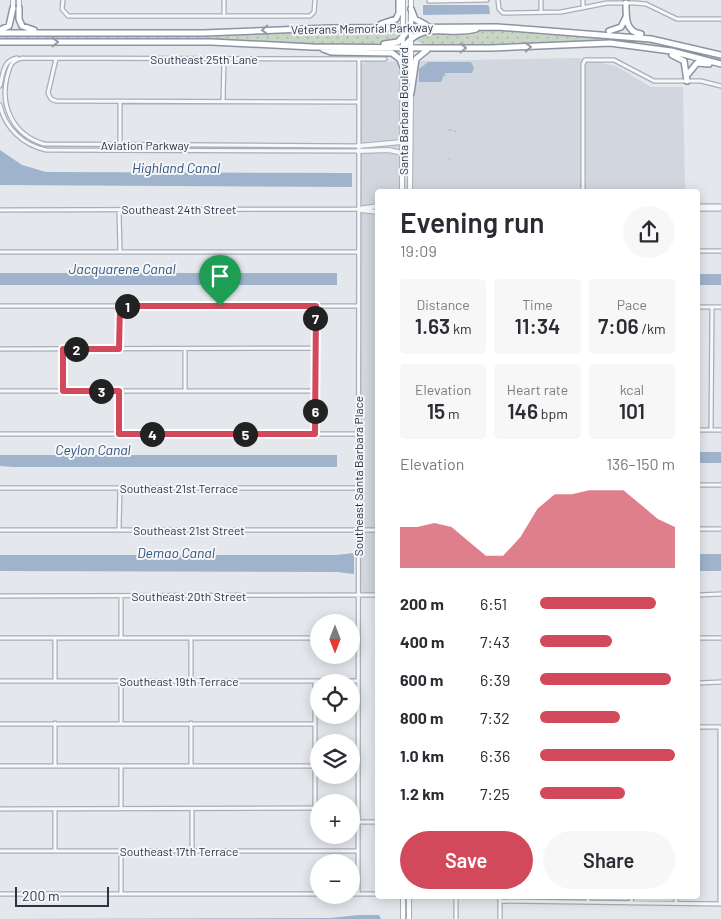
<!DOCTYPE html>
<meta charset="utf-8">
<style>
:root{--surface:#fff;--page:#f7f7f7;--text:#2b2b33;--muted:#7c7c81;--accent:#d1495b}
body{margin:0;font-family:Barlow,sans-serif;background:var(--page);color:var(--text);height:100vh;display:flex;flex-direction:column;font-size:19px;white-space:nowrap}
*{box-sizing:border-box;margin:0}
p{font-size:16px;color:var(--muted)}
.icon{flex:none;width:28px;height:28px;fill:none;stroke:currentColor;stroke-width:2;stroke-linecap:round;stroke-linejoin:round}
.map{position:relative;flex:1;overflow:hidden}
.side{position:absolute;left:375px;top:189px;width:325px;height:710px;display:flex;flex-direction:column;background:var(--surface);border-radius:5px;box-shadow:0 2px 12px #0003}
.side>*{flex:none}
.needle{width:32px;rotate:180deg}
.tools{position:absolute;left:310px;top:614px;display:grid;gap:10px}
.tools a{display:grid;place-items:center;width:50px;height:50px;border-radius:50%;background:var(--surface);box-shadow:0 2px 12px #0003;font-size:25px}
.scale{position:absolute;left:15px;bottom:12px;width:94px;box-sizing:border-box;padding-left:5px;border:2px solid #2b3445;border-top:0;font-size:14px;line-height:18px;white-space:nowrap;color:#2b3445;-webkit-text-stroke:4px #f4f6f9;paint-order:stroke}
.pin{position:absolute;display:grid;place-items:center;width:42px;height:42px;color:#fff;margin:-51px -21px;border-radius:50% 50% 50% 0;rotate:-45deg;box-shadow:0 0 5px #0007}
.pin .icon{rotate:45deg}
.km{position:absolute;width:25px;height:25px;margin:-12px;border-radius:50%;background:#222;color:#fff;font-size:14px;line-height:25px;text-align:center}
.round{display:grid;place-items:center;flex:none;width:52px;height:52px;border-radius:26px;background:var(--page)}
.head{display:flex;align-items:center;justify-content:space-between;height:85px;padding:0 25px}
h1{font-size:28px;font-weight:600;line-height:38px}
.stats{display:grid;grid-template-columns:repeat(3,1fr);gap:8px;height:85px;padding:5px 25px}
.stats div{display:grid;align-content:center;border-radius:5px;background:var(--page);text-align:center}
.stats b{font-size:21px;font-weight:600}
.stats small{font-size:14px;font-weight:400}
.stats p{font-size:14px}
.chart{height:140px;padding:10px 25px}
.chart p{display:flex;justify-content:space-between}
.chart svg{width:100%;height:90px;margin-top:5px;fill:var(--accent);opacity:.7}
.cta{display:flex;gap:10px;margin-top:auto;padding:10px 25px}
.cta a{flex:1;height:58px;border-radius:30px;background:var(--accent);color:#fff;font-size:20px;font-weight:600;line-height:58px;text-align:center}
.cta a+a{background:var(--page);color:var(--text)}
ul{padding:0 25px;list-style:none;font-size:16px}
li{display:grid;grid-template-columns:80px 60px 1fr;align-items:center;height:38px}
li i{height:12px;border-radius:6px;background:var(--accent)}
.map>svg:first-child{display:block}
.built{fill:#d2d6de}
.grass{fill:url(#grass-dots)}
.water{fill:#9fb4cc}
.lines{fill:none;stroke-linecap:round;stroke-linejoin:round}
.stream{stroke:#9fb4cc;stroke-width:1}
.minor-casing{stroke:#a9aeb7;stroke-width:5.5}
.tertiary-casing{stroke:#a9aeb7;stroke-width:6}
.secondary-casing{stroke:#a9aeb7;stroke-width:6}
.trunk-casing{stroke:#8b94a3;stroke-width:8}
.minor{stroke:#f7f8fa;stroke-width:3}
.tertiary{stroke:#f7f8fa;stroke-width:4}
.secondary{stroke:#fff;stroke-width:4}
.trunk{stroke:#fff;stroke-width:5}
.oneway{stroke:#959aa2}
.route-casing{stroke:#fff;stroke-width:10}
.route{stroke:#d1495b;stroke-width:6}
.labels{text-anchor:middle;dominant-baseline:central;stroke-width:4;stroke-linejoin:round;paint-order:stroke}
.street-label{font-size:12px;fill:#2b3445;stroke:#f4f6f9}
.water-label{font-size:14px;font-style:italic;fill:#34527a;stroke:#f4f6f9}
</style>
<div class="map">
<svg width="721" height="919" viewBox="0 0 721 919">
<defs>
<pattern id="grass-dots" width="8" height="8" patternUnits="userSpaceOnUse" patternTransform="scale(1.25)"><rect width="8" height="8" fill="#c9d6c5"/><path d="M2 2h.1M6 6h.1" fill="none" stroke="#adb8ab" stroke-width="1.8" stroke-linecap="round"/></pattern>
</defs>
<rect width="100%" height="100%" fill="#e4e7ec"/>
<path class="built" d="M576,58L616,66L651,87H683L685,191H378L377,593H363L360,589V454L361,64L366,62Z"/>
<path class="grass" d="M321,30H389L399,37C388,48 339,42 320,45L0,40V36H202Z
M481,30C560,30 646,35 721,58V62C684,50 644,42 605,40C570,39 438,56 417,41V36C437,30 460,35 481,30Z"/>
<path class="water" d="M423,5H487L489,6L490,14L423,15Z
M428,62H471L474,68L472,73H445L441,82H419V69Z
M0,150L22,165L46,172L352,173V187L0,185Z
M0,273H337V285H0Z
M698,274H721V285H698Z
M698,452H721V463H698Z
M0,455H337V467H13L0,466Z
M354,553V574L337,572L0,571V555H336Z
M698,554H721V571H698Z
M358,915H379L381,919H0L330,918Z"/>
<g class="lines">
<path class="stream" d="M444,74L446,76
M449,130H451
M454,131H456
M449,159H450
M363,500H364
M375,525H378"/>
<g class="minor-casing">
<path id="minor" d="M63,0L62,9L68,16H310L314,12L315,0
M224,0V16
M498,0L499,9L503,13L561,12L607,3H635L646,4L677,19H721
M541,0V12
M429,1L487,0
M583,8V0
M23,58C11,60 10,66 7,77C0,106 13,135 44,144L358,146
M23,58L385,59
M56,59L48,93L51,99L56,101L359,102
M0,86C3,74 3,60 17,58
M223,101L224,59
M0,105C5,128 23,145 46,150L358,151
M120,150V101
M583,191V64L585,60H614L654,81H701L721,86
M698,206H721
M698,209H721
M0,210L359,209
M119,210L120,252
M698,251H721
M0,252H359
M0,306H359
M698,307H721
M0,349L315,348
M119,349L120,306
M185,349V391
M0,391H315
M63,391V349
M119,391V434
M698,430H721
M711,430L712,307
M0,434H358
M315,434V306
M698,485H721
M0,488H358
M698,529H721
M0,530H378
M119,530L120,488
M698,595L721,594
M0,596L378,595
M0,638H319
M55,638V681
M121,638V596
M351,638H358
M698,638H721
M0,681H358
M121,681V724
M191,681V638
M698,683L721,682
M55,723V766
M0,724H315
M698,727H720
M0,766H315
M191,766V723
M121,808V766
M315,808V681
M0,809L319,808
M351,809H358
M358,822H378
M0,851H357
M55,851V809
M192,851V809
M0,894H319
M121,894V851
M351,894H378
M358,894L359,59
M588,896V902
M500,901L721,904
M631,903L632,896
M676,903V896
M720,904V727
M456,919V896
M500,919V896"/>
</g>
<g class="tertiary-casing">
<path id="tertiary" d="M13,0V8
M19,8V0
M358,146L402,142
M358,151L389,150L402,153
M359,209L378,206
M361,210L378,212"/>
</g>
<g class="secondary-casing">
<path id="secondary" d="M411,0V82
M404,110L405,144L410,150
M402,191L403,0
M410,191L411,91
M409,896V919
M403,919V896"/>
</g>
<g class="trunk-casing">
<path id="trunk" d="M626,3C626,17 625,32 641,34
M19,8V19L22,26L34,30
M411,9L415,19L426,25
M381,24L396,19L399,13V0
M0,30L9,26L13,8
M609,31L621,27L626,17
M0,33H204L330,28L497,27L651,39L721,55
M0,42H212L312,47L430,48H491L610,43L671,51L721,64
M384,44L398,42L411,27
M403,48C424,19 447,37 476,29
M323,49L331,52L392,53L400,59L403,67
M672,55L684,61L687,81
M688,74L697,63L709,64
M411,93L416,59L427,50"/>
</g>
<use href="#minor" class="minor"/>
<use href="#tertiary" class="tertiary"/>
<use href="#secondary" class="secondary"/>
<use href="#trunk" class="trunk"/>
</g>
<defs><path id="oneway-chevron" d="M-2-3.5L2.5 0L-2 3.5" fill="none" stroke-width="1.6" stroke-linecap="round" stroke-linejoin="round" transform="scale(1.25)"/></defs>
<g class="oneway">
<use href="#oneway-chevron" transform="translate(265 30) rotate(177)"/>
<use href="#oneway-chevron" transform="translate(55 42)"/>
<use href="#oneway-chevron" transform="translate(528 47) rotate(-4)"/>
<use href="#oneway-chevron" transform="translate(463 48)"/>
</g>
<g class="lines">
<g class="route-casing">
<path id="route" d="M120,306H316L315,434H119V391H63V349H119Z"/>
</g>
<use href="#route" class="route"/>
</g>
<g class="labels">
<g class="street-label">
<text transform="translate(362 28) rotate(-1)">Veterans Memorial Parkway</text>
<text x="204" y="59">Southeast 25th Lane</text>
<text transform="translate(403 111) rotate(-90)">Santa Barbara Boulevard</text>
<text x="145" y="145">Aviation Parkway</text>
<text x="179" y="209">Southeast 24th Street</text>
<text transform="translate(358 476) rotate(-90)">Southeast Santa Barbara Place</text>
<text x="179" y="488">Southeast 21st Terrace</text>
<text x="189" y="530">Southeast 21st Street</text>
<text x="189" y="596">Southeast 20th Street</text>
<text x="179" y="681">Southeast 19th Terrace</text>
<text x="179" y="851">Southeast 17th Terrace</text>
</g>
<g class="water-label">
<text x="176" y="167">Highland Canal</text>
<text x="122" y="268">Jacquarene Canal</text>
<text x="93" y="449">Ceylon Canal</text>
<text x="176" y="552">Demao Canal</text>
</g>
</g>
</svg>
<div class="tools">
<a><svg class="needle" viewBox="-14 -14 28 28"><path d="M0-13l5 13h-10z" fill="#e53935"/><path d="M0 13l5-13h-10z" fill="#7c7c81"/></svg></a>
<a><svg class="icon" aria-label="locate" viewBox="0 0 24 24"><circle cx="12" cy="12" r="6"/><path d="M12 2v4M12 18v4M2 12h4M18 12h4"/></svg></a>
<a><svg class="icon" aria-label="layers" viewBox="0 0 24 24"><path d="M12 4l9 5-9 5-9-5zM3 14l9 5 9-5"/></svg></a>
<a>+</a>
<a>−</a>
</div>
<div class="scale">200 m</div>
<div class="pin" style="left:220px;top:306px;background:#1e9e55"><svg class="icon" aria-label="arrive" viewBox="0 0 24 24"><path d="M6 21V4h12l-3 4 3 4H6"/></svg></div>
<b class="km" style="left:127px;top:306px">1</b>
<b class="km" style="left:76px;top:349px">2</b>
<b class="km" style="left:101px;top:391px">3</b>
<b class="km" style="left:152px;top:434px">4</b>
<b class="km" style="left:245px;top:434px">5</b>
<b class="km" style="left:315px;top:411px">6</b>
<b class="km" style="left:315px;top:318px">7</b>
<section class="side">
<div class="head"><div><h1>Evening run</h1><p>19:09</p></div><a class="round"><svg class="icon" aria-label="share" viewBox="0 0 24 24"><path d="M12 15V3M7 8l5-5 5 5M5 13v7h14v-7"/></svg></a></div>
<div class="stats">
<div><p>Distance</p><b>1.63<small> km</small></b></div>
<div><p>Time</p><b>11:34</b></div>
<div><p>Pace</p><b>7:06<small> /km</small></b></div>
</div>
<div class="stats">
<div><p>Elevation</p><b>15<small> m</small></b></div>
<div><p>Heart rate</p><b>146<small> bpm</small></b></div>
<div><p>kcal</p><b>101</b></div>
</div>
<div class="chart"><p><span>Elevation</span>136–150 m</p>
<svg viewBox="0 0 160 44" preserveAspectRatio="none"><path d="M0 44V24L10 24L20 22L30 24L40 31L50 38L60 38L70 29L80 15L90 8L100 8L110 6L120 6L130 6L140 13L150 20L160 24V44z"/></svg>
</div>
<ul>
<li><b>200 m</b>6:51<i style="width:86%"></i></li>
<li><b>400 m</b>7:43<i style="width:53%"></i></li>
<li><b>600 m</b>6:39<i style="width:97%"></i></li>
<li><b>800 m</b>7:32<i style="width:59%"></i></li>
<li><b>1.0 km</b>6:36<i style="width:100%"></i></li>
<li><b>1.2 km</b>7:25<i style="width:63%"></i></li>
</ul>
<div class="cta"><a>Save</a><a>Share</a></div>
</section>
</div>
